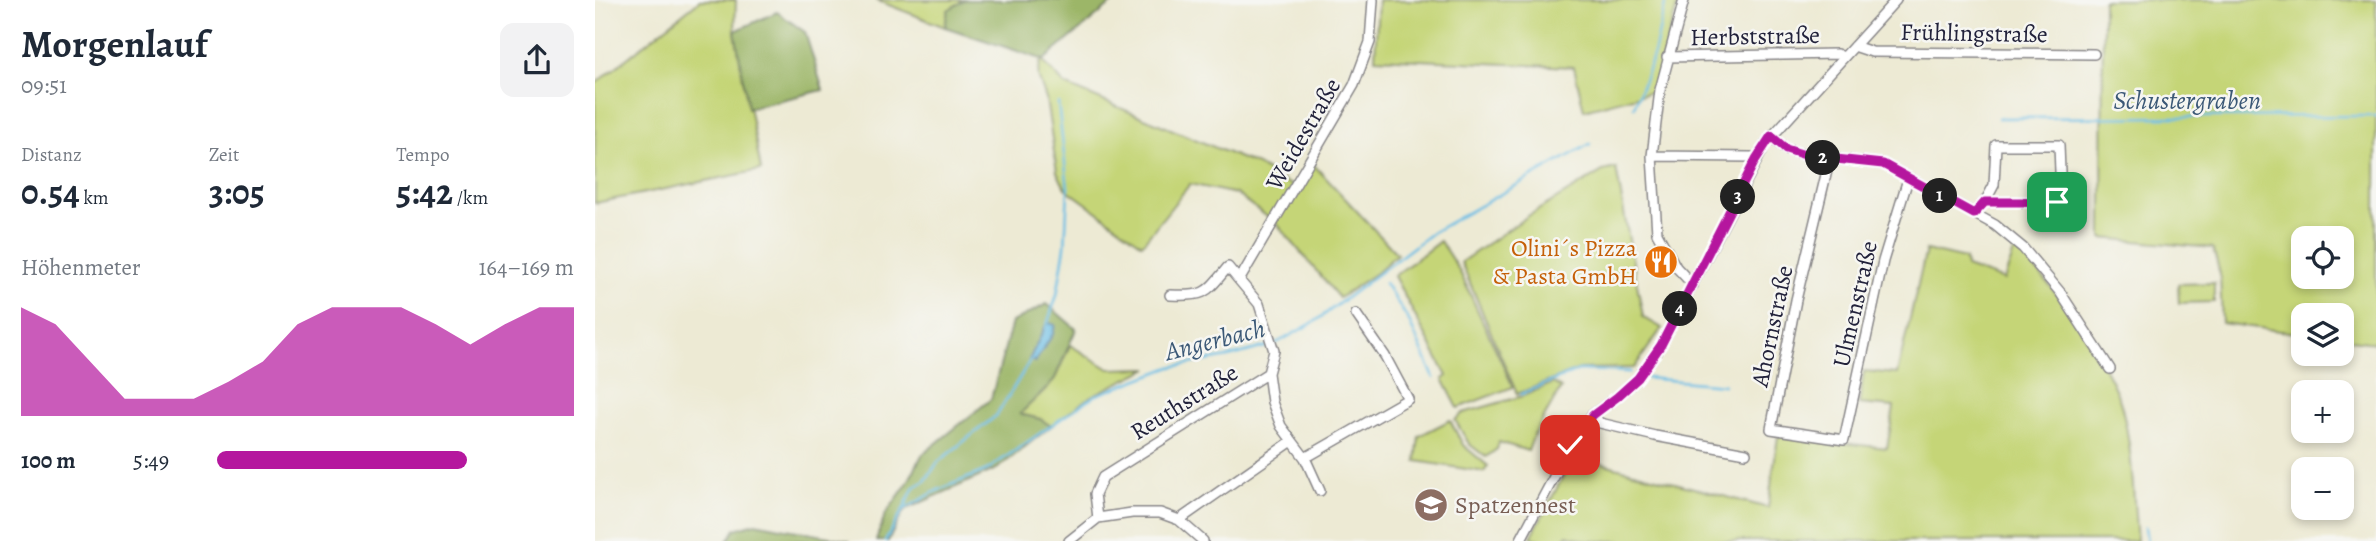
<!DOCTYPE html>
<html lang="de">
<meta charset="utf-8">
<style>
:root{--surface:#fff;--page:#f2f2f3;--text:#1f2937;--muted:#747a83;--accent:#b5179e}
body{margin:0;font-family:Alegreya,serif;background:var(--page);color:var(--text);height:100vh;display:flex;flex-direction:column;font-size:26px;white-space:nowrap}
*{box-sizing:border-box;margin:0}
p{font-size:23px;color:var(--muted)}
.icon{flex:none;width:38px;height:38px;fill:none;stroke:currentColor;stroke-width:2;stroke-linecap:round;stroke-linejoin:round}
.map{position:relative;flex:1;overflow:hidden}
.panel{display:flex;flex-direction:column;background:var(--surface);width:595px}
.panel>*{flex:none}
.buttons{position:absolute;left:1696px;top:226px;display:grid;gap:14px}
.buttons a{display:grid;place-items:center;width:63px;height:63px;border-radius:14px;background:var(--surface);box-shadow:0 4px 10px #0003;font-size:35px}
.pin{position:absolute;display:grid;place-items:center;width:60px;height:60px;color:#fff;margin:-30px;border-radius:14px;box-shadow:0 4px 10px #0006}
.km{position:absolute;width:35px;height:35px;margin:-18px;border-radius:50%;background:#222;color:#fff;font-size:19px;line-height:35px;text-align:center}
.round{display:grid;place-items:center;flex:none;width:74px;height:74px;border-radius:14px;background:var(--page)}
.overview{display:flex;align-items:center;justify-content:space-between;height:119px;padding:0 21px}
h1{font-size:38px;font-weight:700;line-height:52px}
.metrics{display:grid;grid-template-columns:repeat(3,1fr);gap:10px;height:119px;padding:7px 21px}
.metrics div{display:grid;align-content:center}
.metrics b{font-size:35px;font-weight:700}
.metrics small{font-size:19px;font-weight:400}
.metrics p{font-size:19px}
.chart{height:196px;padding:14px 21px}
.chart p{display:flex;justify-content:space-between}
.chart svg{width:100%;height:126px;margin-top:7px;fill:var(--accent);opacity:.7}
ul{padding:0 21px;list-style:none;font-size:23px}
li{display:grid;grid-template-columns:112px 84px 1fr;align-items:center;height:52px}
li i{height:18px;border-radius:9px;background:var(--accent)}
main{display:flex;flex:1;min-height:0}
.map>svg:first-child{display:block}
.green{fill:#c5d577;stroke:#747c59;stroke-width:2;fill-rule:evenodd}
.forest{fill:#9cb668;stroke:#5f6c52;stroke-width:2}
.water{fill:#69bde5;stroke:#467090;stroke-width:2}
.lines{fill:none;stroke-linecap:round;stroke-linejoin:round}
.stream{stroke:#69bde5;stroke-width:2.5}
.minor-casing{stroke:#888688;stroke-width:12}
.minor{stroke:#fff;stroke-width:9}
.route-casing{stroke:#fff;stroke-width:14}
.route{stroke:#b5179e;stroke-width:9}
.labels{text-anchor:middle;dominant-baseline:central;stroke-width:5;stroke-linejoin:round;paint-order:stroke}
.street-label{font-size:24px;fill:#22223b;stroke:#f6f6f2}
.food-label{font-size:24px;fill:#c56008;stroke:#f6f6f2;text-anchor:end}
.education-label{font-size:24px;fill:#785e54;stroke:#f6f6f2;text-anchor:start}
.water-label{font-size:26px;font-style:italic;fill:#3b5876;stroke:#f6f6f2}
</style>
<main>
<section class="panel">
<div class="overview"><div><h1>Morgenlauf</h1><p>09:51</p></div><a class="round"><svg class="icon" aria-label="share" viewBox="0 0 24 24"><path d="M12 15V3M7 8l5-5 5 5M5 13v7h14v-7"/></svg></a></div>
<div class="metrics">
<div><p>Distanz</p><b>0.54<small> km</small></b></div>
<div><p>Zeit</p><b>3:05</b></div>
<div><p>Tempo</p><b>5:42<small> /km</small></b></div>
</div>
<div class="chart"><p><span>Höhenmeter</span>164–169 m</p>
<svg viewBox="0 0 160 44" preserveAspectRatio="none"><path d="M0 44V6L10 12L20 25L30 38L40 38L50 38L60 32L70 25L80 12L90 6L100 6L110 6L120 12L130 19L140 12L150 6L160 6V44z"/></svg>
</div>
<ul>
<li><b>100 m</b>5:49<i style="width:70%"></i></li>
</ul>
</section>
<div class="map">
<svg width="1781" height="541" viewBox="0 0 1781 541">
<rect width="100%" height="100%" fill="#f6f6f2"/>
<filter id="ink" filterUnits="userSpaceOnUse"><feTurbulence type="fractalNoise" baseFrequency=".0143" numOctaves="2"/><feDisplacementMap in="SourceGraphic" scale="14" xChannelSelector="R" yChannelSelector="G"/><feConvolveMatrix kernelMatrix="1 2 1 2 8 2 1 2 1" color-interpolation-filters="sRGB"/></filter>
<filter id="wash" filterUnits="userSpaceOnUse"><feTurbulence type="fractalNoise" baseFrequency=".00686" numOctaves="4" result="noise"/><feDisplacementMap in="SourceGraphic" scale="28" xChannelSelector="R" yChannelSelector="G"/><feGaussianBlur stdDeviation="1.57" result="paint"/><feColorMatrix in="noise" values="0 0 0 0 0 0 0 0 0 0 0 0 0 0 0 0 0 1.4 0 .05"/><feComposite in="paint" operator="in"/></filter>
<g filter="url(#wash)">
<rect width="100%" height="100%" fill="#edead4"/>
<path class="green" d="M105,0H141L140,31L166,170L0,203V84Z
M281,0H369L353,10L350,27Z
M783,0H1084L1068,55L1060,91L989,110L979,67L780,58Z
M1508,0H1781V343L1747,339L1746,315H1708V334L1627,323L1625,274L1618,248L1507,238ZM1708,238H1746V276H1708Z
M446,59L470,85L662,165L701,188L718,164L802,254L781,273L744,298L682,224L641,194L595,184L547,244L470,188L462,172L451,99L443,76Z
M1021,168L1048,317L1067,328L1039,368L985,369L922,394L866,262L933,216L1008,171Z
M845,241L865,272L918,387L863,408L848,379L852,376L799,276Z
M1420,249C1452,273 1517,369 1527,408C1538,451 1538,497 1542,541H993L972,535L967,541H948L936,537L979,456L1173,508L1183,436L1292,448L1299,407L1264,404L1269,371L1302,374L1331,250L1370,259L1371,267L1409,280Z
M1619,283V302L1584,303L1583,284Z
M475,345L514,369L554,368L496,396L456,426L445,419L424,414L459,381Z
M958,383L966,388L939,435L933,451L904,442L902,449L891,457L874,444L860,420L868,413L928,396Z
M855,420L868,445L893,466L889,472L821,461L824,436Z"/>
<path class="forest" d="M369,0H521L449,60L350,27L353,10Z
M182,12L210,32L228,90L153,108L140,31Z
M452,304L481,329L459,381L425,414L445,419L456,426L402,469L309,510L293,541H281L290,515L312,484L327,455L396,399L417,322Z
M160,523L255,541H133L140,529Z"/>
<path class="water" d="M455,323L460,325L458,334L440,362L434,360L451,325Z"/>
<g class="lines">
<path class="stream" d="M1039,107L1059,54L1071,0
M1403,118L1781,116
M790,283L814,321L839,378
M451,328L462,295L470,247L473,189L463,103
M680,344L721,321L838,232L995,144
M1051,378L1129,385
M926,394L984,370L1035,372
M308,510L319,487L330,481L343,462L402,415L436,359
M1550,527L1552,541
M290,541L308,510L341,491L392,470L499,396L576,367L633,357L673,346"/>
</g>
</g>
<g filter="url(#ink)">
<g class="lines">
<g class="minor-casing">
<path id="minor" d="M1089,0L1065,90L1057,156L1062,233L1081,267L1098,285
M1259,46L1277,52L1499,54
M1072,57L1242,54L1248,57
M1176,137L1191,149L1213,156L1288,164L1400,225L1428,248L1465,292L1515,369
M1057,156L1156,157L1161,159
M1235,158L1201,300L1176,429L1249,440L1288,261L1313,179
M1379,214L1390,202H1462L1466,198L1464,145H1401L1399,185L1390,202
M645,279L759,85L775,42L778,0
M575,295C611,297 611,293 633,267L664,304L679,351L673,373L677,402L686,426L710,458L725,491
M997,415L1005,423L1060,436L1151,453
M710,458L813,399L790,356L761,314
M503,518L500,494L508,477L673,373
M584,520L697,441
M474,541L503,518L537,513H565L584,520L608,541
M925,541L978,441L997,415L1022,397L1043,378L1066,345L1171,143L1301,0"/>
</g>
<use href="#minor" class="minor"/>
</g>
</g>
<g class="lines" filter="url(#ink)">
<g class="route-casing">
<path id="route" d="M975,445L998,415L1022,397L1043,378L1066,345L1161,159L1176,136L1191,149L1213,156L1288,164L1379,214L1390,202H1462"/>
</g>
<use href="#route" class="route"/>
</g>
<defs>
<g id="restaurant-disc" transform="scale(1.75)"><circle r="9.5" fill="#e8710a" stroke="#f6f6f2"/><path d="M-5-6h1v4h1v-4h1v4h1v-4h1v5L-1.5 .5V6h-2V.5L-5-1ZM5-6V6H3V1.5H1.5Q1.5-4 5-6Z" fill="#fff"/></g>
<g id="school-disc" transform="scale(1.75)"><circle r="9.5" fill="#8d6e63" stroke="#f6f6f2"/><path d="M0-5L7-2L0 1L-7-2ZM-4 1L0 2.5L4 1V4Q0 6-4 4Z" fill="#fff"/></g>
</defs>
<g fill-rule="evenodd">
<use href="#restaurant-disc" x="1066" y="262"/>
<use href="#school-disc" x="836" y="505"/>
</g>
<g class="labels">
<g class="street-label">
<text transform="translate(1379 33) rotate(1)">Frühlingstraße</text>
<text transform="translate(1160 36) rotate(-1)">Herbststraße</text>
<text transform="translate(708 134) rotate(-60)">Weidestraße</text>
<text transform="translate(1260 304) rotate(-77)">Ulmenstraße</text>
<text transform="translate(1177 326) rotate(-78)">Ahornstraße</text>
<text transform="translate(589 402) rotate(-32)">Reuthstraße</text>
</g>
<g class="food-label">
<text x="1042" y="248">Olini´s Pizza<tspan x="1042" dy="28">&amp; Pasta GmbH</tspan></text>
</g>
<g class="education-label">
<text x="860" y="505">Spatzennest</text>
</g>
<g class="water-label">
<text x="1592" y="100">Schustergraben</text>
<text transform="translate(620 340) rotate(-14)">Angerbach</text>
</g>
</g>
</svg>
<div class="buttons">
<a><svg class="icon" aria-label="locate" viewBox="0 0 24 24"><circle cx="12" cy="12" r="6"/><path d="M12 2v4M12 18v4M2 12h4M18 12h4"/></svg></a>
<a><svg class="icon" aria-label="layers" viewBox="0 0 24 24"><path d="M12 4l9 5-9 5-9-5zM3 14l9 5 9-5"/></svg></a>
<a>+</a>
<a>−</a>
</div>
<div class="pin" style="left:1462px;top:202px;background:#1e9e55"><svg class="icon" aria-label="arrive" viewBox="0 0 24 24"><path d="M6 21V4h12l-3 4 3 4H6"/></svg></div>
<div class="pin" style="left:975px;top:445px;background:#d93025"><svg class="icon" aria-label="check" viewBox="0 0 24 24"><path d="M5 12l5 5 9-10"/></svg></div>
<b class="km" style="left:1345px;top:196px">1</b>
<b class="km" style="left:1228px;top:158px">2</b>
<b class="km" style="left:1143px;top:197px">3</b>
<b class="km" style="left:1085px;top:309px">4</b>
</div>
</main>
